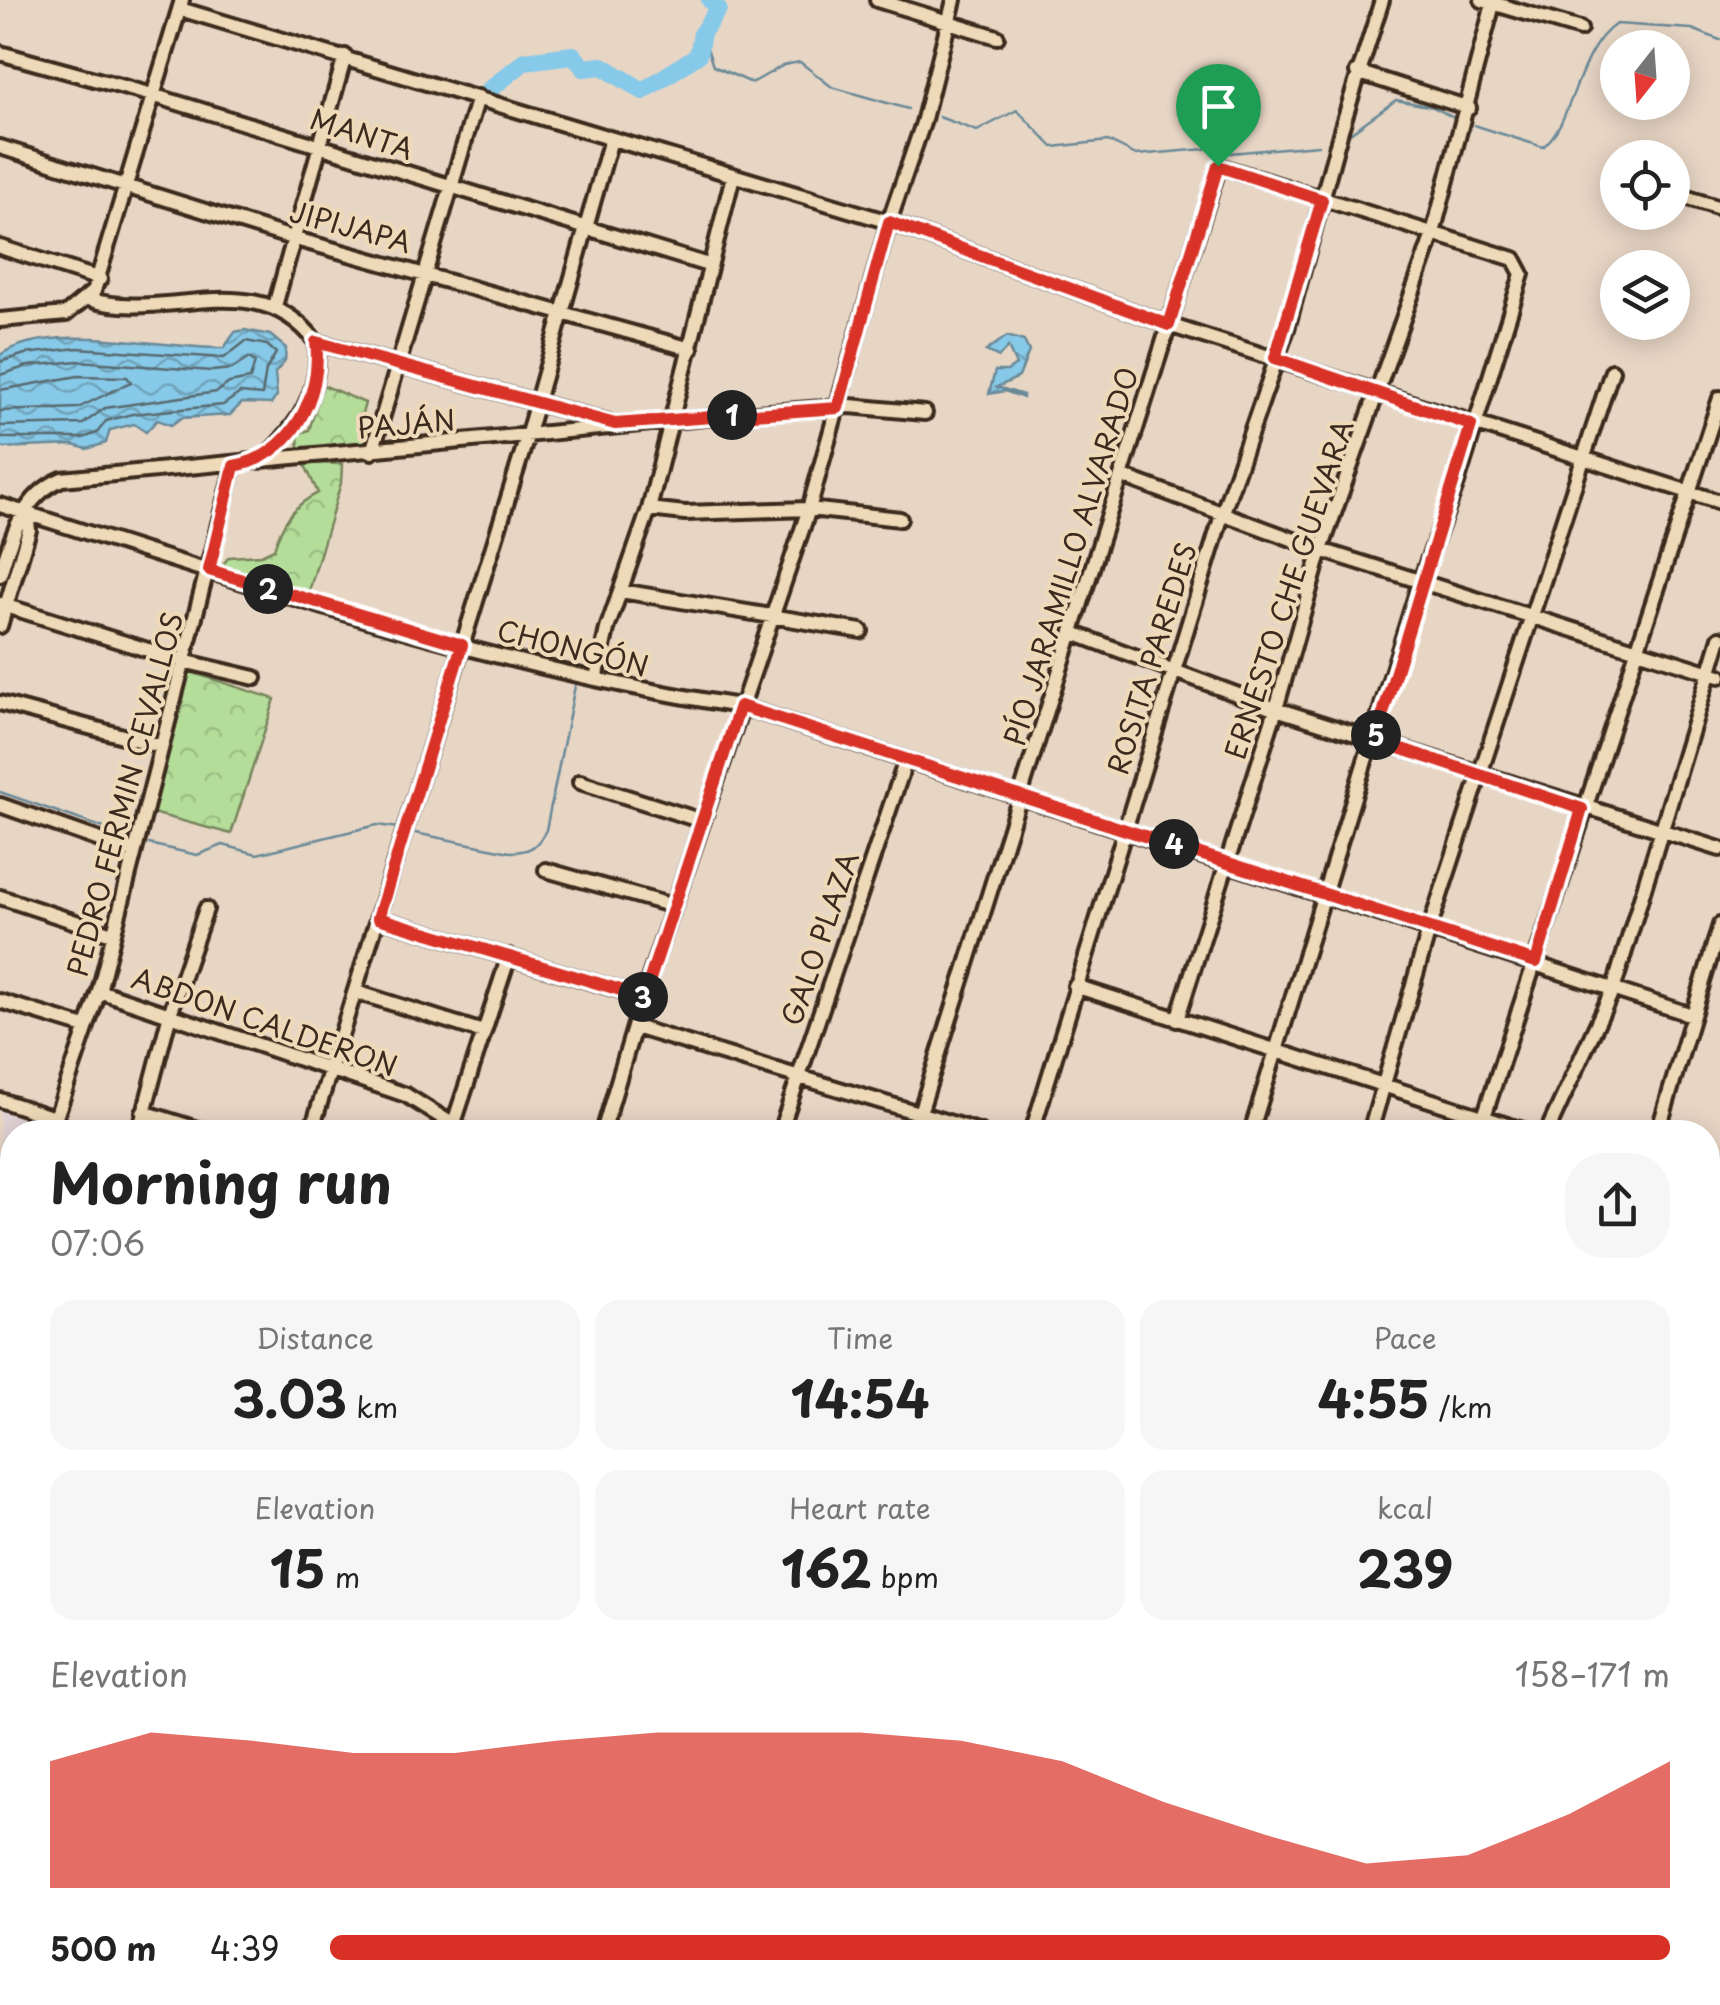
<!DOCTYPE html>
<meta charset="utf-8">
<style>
:root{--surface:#fff;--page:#f6f6f6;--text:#222;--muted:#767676;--accent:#d93025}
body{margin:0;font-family:"Playpen Sans",sans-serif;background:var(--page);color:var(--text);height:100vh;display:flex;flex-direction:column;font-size:38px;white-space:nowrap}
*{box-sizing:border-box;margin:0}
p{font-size:32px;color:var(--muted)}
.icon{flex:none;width:55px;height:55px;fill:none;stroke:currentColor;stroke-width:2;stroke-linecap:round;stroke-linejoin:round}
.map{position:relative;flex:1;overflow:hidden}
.details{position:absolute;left:0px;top:1120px;width:1720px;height:885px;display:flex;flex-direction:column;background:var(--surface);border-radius:40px 40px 0 0;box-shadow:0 5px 25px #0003}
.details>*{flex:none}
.needle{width:65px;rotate:197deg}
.tools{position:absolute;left:1600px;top:30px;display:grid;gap:20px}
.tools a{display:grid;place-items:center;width:90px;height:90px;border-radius:50%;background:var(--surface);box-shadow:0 5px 25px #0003;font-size:50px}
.pin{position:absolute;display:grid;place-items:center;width:85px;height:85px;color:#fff;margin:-102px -42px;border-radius:50% 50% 50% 0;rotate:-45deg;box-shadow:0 0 10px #0007}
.pin .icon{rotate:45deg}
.km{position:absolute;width:50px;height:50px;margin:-25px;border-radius:50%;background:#222;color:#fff;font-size:28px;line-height:50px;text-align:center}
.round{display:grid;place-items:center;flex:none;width:105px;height:105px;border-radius:40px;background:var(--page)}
.overview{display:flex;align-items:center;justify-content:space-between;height:170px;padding:0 50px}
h1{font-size:55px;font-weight:700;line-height:75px}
.stats{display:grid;grid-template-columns:repeat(3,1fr);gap:15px;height:170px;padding:10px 50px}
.stats div{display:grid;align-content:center;border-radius:25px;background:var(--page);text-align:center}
.stats b{font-size:50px;font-weight:700}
.stats small{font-size:28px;font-weight:400}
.stats p{font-size:28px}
.chart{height:280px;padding:20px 50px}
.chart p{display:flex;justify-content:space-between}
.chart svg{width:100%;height:180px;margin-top:10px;fill:var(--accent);opacity:.7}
ul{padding:0 50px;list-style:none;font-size:32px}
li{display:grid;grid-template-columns:160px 120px 1fr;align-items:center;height:75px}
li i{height:25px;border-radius:12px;background:var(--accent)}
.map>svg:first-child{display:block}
.built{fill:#e1d2d5}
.forest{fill:url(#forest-crowns);stroke:#78845c;stroke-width:2.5}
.water{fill:url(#water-waves);stroke:#698997;stroke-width:2.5}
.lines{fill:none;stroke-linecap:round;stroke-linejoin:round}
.shore{stroke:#596a6f;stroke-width:2.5}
.stream{stroke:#698997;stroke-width:2.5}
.river{stroke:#87c9e8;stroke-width:18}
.minor-casing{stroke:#3b2a1e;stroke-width:20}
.highway-casing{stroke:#3b2a1e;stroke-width:25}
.minor{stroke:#eedab8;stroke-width:12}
.highway{stroke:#eedab8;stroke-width:18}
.route-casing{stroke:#fff;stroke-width:20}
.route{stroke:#d93025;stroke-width:12}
.labels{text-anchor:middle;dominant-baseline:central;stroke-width:8;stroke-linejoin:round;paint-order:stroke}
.street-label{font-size:28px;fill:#3b2a1e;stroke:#eedab8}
</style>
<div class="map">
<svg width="1720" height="2005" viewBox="0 0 1720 2005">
<defs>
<pattern id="forest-crowns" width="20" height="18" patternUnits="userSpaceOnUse" patternTransform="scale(2.5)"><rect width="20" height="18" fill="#b4dd9a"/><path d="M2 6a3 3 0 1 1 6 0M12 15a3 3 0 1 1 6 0" fill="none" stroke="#9cbe84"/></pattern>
<pattern id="water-waves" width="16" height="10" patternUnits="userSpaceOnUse" patternTransform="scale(2.5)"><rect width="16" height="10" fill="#87c9e8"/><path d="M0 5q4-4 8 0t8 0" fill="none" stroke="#70a3bb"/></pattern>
</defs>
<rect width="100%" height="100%" fill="#e8d6c5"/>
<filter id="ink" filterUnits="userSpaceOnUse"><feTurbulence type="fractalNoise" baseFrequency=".01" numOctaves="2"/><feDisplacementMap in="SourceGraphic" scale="20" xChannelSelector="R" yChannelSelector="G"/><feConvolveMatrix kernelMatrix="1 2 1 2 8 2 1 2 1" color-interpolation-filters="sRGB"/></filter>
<g filter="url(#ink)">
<path class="built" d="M0,1110L45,1123L43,1132H12V1272L0,1269Z"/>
<path class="forest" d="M323,385L365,403L360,421L369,429L364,443L316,453L299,451L298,434L309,430Z
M304,463L342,464L341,483L308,595L219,569L229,557L261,555L274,549C282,523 293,505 318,493Z
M184,670L275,699L231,834L149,812Z"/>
<path class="water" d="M245,330L270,335L286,348L285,361L275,373L277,396L271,404L242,403L230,415L181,418L171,425L157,420L146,432L134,424L110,430L106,443L87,449L73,445L0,448V355C50,320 165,349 224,348L235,332Z
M1007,336L1024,341L1029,351L1019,377L997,387L1023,395V398L1005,391L989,394L995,371H1007L1016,365L1008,347L999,357L986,351Z"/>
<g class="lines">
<path class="shore" d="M0,362L25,354L78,348L224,358L246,341L267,345L276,353L266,370L262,395L240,393L223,405L132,414L106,421L97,433L83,438H0
M0,375L28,366L78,361L212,371L232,369L249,358L255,362L250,379L229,383L217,392L105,408L83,424L0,426
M0,390L78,376L127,377L131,382L78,408L0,411"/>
<path class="stream" d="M702,33L713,66L752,83L784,65L800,62L832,87L908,109
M939,117L977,131L1017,110L1053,147L1108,141L1136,155L1205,149
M1474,125L1543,147C1574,121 1577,50 1616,24L1692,29L1720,40
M1346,136L1396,100L1433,107L1456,119
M1230,153L1318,145
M0,792L130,837
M410,832L510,852C530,852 537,847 546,830L576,681
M149,844L197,855L223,845L257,854L377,825L399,828
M0,1421L12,1426
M1708,1695L1720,1697"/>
<path class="river" d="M488,91L525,61L573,55L584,68L602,66L643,91L698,55L702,33L718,9L710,0"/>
<g class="minor-casing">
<path id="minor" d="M877,0L997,37
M1482,0L1580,29
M180,9L889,222L1169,325L1720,502
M0,53L152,95L708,265
M1357,72L1469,108
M0,147L292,238L691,349
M1672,193L1720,208
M0,247L100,279
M88,299C165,324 257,263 316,342C323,393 296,428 261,461
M275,306L345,56
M0,320L66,314L94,291L182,0
M316,342L608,422
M372,452L478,97
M1122,476L1321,550L1720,676
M0,505C243,581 488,668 740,706L1692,1015
M649,509L685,513L809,509L900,519
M0,575C11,537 23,495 62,479L757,413L850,406L925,413
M621,591L861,631
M0,604L183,661L255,678
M0,626L29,530L27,513
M1073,633L1276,709L1720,849
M596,679L607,629L649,509L733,176
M0,703L160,746
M580,782L702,821
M0,805L134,852
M546,870L673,906
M0,897L112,934
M378,918L643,997
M1075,986L1529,1132
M99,991L406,1095L465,1132
M356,992L483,1032
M0,1001L85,1027
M1177,1020L1276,709L1321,550L1432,237L1494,0
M635,1027L981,1132
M0,1100L54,1118
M143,1112L207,1132
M453,1126L509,956
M51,1132L99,991L234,465
M139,1132L170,1014L206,909
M311,1132L527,437L611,139
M603,1132L643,997L809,509L889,222L923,123L954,0
M780,1132L906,760
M914,1132L1219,166L1514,259L1522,274L1457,483L1420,582L1251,1132
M1032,1132L1222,515L1287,329L1341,130L1382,0
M1370,1132L1429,930L1612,371
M1479,1132L1720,398
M1547,1132L1614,987L1720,638
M1658,1132L1720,925
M1708,1260L1720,1264
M0,1277L12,1281
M1708,1362L1720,1363
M1708,1535L1720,1538
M1708,1601L1720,1559
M0,1641L12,1645
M0,1727L12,1731
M0,1819L12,1823
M1708,1897L1720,1856
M0,1963L12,1919
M610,1992L654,2005
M1547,1994L1586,2005
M203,2005L207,1992
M350,2005L354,1992
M576,2005L579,1992
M746,2005L750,1992
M836,2005L839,1992
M999,2005L1003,1992
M1113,2005L1116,1992
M1201,2005L1205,1992
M1288,2005L1292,1992
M1677,2005L1681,1992"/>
</g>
<g class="highway-casing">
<path id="highway" d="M0,1313L12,1317
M1708,1891L1720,1896
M1708,1908L1720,1913"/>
</g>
<use href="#minor" class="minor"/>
<use href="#highway" class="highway"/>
</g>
</g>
<g class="lines" filter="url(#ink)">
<g class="route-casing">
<path id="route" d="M1218,166L1322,200L1275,358L1471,425L1375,740L1582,809L1536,962L740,706L644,997L378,918L462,645L209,570L234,466C290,457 323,397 316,342L615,424L838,408L889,222L1169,325Z"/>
</g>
<use href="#route" class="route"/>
</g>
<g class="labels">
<g class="street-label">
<text transform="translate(362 133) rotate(18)">MANTA</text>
<text transform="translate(351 226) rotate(15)">JIPIJAPA</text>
<text transform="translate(406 423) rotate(-5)">PAJÁN</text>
<text transform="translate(1070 556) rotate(-73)">PÍO JARAMILLO ALVARADO</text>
<text transform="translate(1288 589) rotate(-72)">ERNESTO CHE GUEVARA</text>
<text transform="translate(573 647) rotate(14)">CHONGÓN</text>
<text transform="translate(1151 658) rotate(-73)">ROSITA PAREDES</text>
<text transform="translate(124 794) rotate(-75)">PEDRO FERMIN CEVALLOS</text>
<text transform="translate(819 938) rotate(-71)">GALO PLAZA</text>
<text transform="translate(265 1021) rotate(19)">ABDON CALDERON</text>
</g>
</g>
</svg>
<div class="tools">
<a><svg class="needle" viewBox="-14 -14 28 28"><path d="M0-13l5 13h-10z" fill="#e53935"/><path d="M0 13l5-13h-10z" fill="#767676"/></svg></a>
<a><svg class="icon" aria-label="locate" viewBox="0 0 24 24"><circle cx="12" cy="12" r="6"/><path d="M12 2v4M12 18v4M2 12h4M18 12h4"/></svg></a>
<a><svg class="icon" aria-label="layers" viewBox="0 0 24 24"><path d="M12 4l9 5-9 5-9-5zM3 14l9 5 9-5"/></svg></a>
</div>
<div class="pin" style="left:1218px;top:166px;background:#1e9e55"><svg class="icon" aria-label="arrive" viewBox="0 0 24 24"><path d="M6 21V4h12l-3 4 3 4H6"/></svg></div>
<b class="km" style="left:732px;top:415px">1</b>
<b class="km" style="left:268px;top:589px">2</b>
<b class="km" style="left:643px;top:997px">3</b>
<b class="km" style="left:1174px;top:844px">4</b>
<b class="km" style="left:1376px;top:735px">5</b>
<section class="details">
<div class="overview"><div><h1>Morning run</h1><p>07:06</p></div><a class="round"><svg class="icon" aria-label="share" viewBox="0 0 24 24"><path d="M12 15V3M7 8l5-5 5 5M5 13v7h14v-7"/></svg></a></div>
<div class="stats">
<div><p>Distance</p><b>3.03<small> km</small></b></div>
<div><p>Time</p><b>14:54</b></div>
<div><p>Pace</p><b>4:55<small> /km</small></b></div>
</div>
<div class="stats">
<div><p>Elevation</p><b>15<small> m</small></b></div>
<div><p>Heart rate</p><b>162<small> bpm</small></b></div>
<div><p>kcal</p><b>239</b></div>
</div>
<div class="chart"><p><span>Elevation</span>158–171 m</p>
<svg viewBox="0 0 160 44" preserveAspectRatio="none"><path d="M0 44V13L10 6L20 8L30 11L40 11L50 8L60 6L70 6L80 6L90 8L100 13L110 23L120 31L130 38L140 36L150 26L160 13V44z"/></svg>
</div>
<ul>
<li><b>500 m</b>4:39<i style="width:100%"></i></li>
</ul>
</section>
</div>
